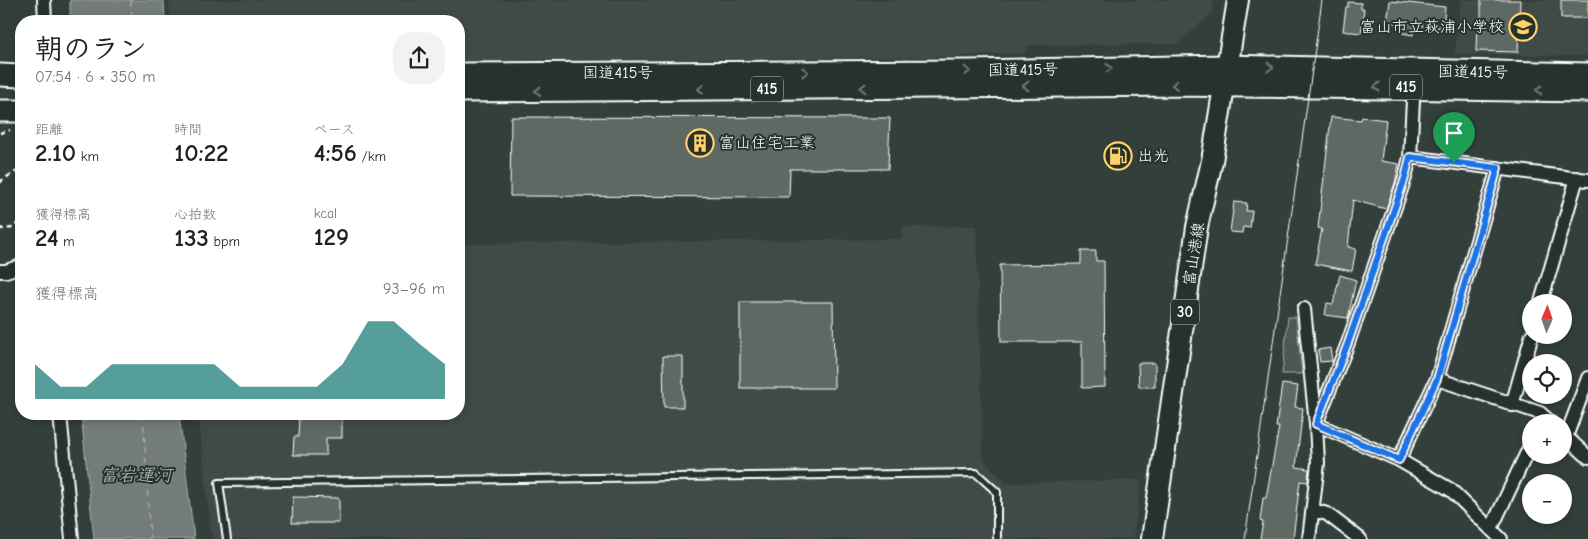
<!DOCTYPE html>
<html lang="ja">
<meta charset="utf-8">
<style>
:root{--surface:#fff;--page:#f2f2f2;--text:#222;--muted:#767676;--accent:#0f766e}
body{margin:0;font-family:"Comic Neue","Klee One",sans-serif;background:var(--page);color:var(--text);height:100vh;display:flex;flex-direction:column;font-size:19px;white-space:nowrap}
*{box-sizing:border-box;margin:0}
p{font-size:16px;color:var(--muted)}
.icon{flex:none;width:28px;height:28px;fill:none;stroke:currentColor;stroke-width:2;stroke-linecap:round;stroke-linejoin:round}
.map{position:relative;flex:1;overflow:hidden}
.drawer{position:absolute;left:15px;top:15px;width:450px;height:405px;display:flex;flex-direction:column;background:var(--surface);border-radius:20px;box-shadow:0 2px 8px #0003}
.drawer>*{flex:none}
.needle{width:32px;rotate:2deg}
.fabs{position:absolute;left:1522px;top:294px;display:grid;gap:10px}
.fabs a{display:grid;place-items:center;width:50px;height:50px;border-radius:50%;background:var(--surface);box-shadow:0 2px 8px #0003;font-size:25px}
.pin{position:absolute;display:grid;place-items:center;width:42px;height:42px;color:#fff;margin:-51px -21px;border-radius:50% 50% 50% 0;rotate:-45deg;box-shadow:0 0 5px #0007}
.pin .icon{rotate:45deg}
.round{display:grid;place-items:center;flex:none;width:52px;height:52px;border-radius:20px;background:var(--page)}
.summary{display:flex;align-items:center;justify-content:space-between;height:85px;padding:0 20px}
h1{font-size:28px;font-weight:600;line-height:38px}
.metrics{display:grid;grid-template-columns:repeat(3,1fr);gap:8px;height:85px;padding:5px 20px}
.metrics div{display:grid;align-content:center}
.metrics b{font-size:25px;font-weight:600}
.metrics small{font-size:14px;font-weight:400}
.metrics p{font-size:14px}
.chart{height:140px;padding:10px 20px}
.chart p{display:flex;justify-content:space-between}
.chart svg{width:100%;height:90px;margin-top:5px;fill:var(--accent);opacity:.7}
.map>svg:first-child{display:block}
.built{fill:#404c47}
.green{fill:#4d5853;stroke:#a6aca9}
.water{fill:#737b78;stroke:#abb0ae}
.lines{fill:none;stroke-linecap:round;stroke-linejoin:round}
.ferry{stroke:#b9bdbc;stroke-width:1;stroke-dasharray:6 5;stroke-linecap:butt}
.building{fill:#5f6964;stroke:#fff}
.service-casing{stroke:#fff;stroke-width:10}
.minor-casing{stroke:#fff;stroke-width:16}
.primary-casing{stroke:#fff;stroke-width:24}
.trunk-casing{stroke:#fff;stroke-width:25}
.path{stroke:#fff;stroke-width:2.5;stroke-dasharray:5 4;stroke-linecap:butt}
.service{stroke:#26332d;stroke-width:6}
.minor{stroke:#26332d;stroke-width:12}
.primary{stroke:#26332d;stroke-width:20}
.trunk{stroke:#26332d;stroke-width:21}
.tram{stroke:#fff;stroke-width:1}
.oneway{stroke:#727a76}
.route-casing{stroke:#fff;stroke-width:10}
.route{stroke:#1a73e8;stroke-width:6}
.labels{text-anchor:middle;dominant-baseline:central;stroke-width:4;stroke-linejoin:round;paint-order:stroke}
.shield{fill:#26332d;stroke:#bec2c0;stroke-width:1}
.shield-label{font-size:15px;font-weight:bold;fill:#fff}
.poi-label{font-size:16px;fill:#fff;stroke:#26332d;text-anchor:start}
.street-label{font-size:16px;fill:#fff;stroke:#26332d}
.water-label{font-size:18px;font-style:italic;fill:#b9bdbc;stroke:#26332d}
</style>
<div class="map">
<svg width="1588" height="539" viewBox="0 0 1588 539">
<rect width="100%" height="100%" fill="#333f3a"/>
<filter id="ink" filterUnits="userSpaceOnUse"><feTurbulence type="fractalNoise" baseFrequency=".02" numOctaves="2"/><feDisplacementMap in="SourceGraphic" scale="10" xChannelSelector="R" yChannelSelector="G"/><feConvolveMatrix kernelMatrix="1 2 1 2 8 2 1 2 1" color-interpolation-filters="sRGB"/></filter>
<g filter="url(#ink)">
<path class="built" d="M169,0H1214L1212,13L1177,44L1027,45L1025,53L934,57L479,61L459,60V21H170Z
M1461,0H1588V56L1455,54Z
M976,226L983,459L1006,483L1141,480L1133,539H212L198,414H459V244L902,239V227Z"/>
<path class="green" d="M1288,317H1296L1302,374H1282Z"/>
<path class="water" d="M70,0H164L165,21H70Z
M81,414H179L194,539H94Z"/>
<g class="lines">
<path class="ferry" d="M131,0L132,21
M143,414L150,539"/>
</g>
<path class="building" d="M1481,0H1520L1518,52L1476,51L1477,21H1481Z
M1561,0H1588V18H1561Z
M1390,1L1445,7L1443,28L1414,25L1413,35L1402,33L1403,24L1387,22Z
M1348,2L1361,3V9H1364L1361,33L1343,31L1346,7H1348Z
M511,117L890,118L888,169H790L789,197L510,196Z
M1331,117L1361,120L1362,117L1386,120L1381,161L1399,164L1395,183L1386,209L1353,200L1348,247L1356,249L1352,271L1315,264L1322,229L1318,228Z
M1234,202L1247,203L1246,211H1252L1250,228L1243,227L1242,233L1230,232Z
M1081,251H1096V261H1104L1105,387L1082,388V342H1001L1000,265L1081,264Z
M1340,275L1356,280L1348,318L1325,315L1327,303L1333,304Z
M740,302H833L834,388H740Z
M1330,348L1332,361L1320,362L1318,350Z
M663,356H683V407H664Z
M1138,363H1155V387H1139Z
M1282,384L1298,386L1295,407L1303,408L1296,467L1309,469L1308,482L1300,481L1293,539H1260L1263,522L1260,521L1263,498H1266L1279,427H1276Z
M299,414H342V438H326V455H293L294,437H298Z
M293,497L339,498V523H292Z"/>
<g class="lines">
<g class="service-casing">
<path id="service" d="M227,539L219,483L976,473L997,492V539"/>
</g>
<g class="minor-casing">
<path id="minor" d="M44,0L45,21
M1410,157L1588,180
M0,271H6L21,266
M1541,302L1577,178
M1304,309L1316,424L1318,463L1309,539
M1437,379L1498,168
M1512,405L1532,335
M60,414L72,539
M1316,424L1348,343L1405,178L1410,157L1414,82
M1316,424L1399,460L1437,379L1540,413L1550,422
M1564,435L1588,457
M1566,437L1588,378
M1399,460L1451,490L1501,539
M1313,510L1327,514L1360,539
M1491,529L1531,444"/>
</g>
<g class="primary-casing">
<path id="primary" d="M1152,539L1197,227L1212,161L1238,0"/>
</g>
<g class="trunk-casing">
<path id="trunk" d="M459,74L967,71L1227,66L1588,74
M0,75L21,76
M459,91L1178,85L1588,91
M0,111H21"/>
</g>
<path class="path" d="M0,133L10,130
M0,183L3,179L21,169
M0,227L1,229L13,228L20,220L19,170"/>
<use href="#service" class="service"/>
<use href="#minor" class="minor"/>
<use href="#primary" class="primary"/>
<use href="#trunk" class="trunk"/>
<path class="tram" d="M1245,539L1322,0"/>
</g>
<defs><path id="oneway-chevron" d="M-2-3.5L2.5 0L-2 3.5" fill="none" stroke-width="1.6" stroke-linecap="round" stroke-linejoin="round" transform="scale(1.25)"/></defs>
<g class="oneway">
<use href="#oneway-chevron" transform="translate(1270 67) rotate(1)"/>
<use href="#oneway-chevron" transform="translate(1109 68) rotate(-1)"/>
<use href="#oneway-chevron" transform="translate(967 71) rotate(-1)"/>
<use href="#oneway-chevron" transform="translate(805 72)"/>
<use href="#oneway-chevron" transform="translate(1175 85) rotate(-180)"/>
<use href="#oneway-chevron" transform="translate(1026 86) rotate(179)"/>
<use href="#oneway-chevron" transform="translate(1377 87) rotate(-180)"/>
<use href="#oneway-chevron" transform="translate(863 88) rotate(180)"/>
<use href="#oneway-chevron" transform="translate(701 89) rotate(180)"/>
<use href="#oneway-chevron" transform="translate(1539 90) rotate(-180)"/>
<use href="#oneway-chevron" transform="translate(538 91) rotate(180)"/>
</g>
</g>
<g class="lines" filter="url(#ink)">
<g class="route-casing">
<path id="route" d="M1410,157L1498,168L1437,379L1399,460L1316,424L1348,343L1405,178Z"/>
</g>
<use href="#route" class="route"/>
</g>
<defs>
<g id="school-ring" transform="scale(1.4375)"><circle r="9.5" fill="#26332d" stroke="#ffd166" stroke-width="1.5"/><path d="M0-5L7-2L0 1L-7-2ZM-4 1L0 2.5L4 1V4Q0 6-4 4Z" fill="#ffd166"/></g>
<g id="building-ring" transform="scale(1.4375)"><circle r="9.5" fill="#26332d" stroke="#ffd166" stroke-width="1.5"/><path d="M-4-6H4V6H1V3H-1V6H-4ZM-2.5-4.3h1.7v1.8h-1.7ZM.8-4.3h1.7v1.8H.8ZM-2.5-1h1.7V.8h-1.7ZM.8-1h1.7V.8H.8Z" fill="#ffd166"/></g>
<g id="fuel-ring" transform="scale(1.4375)"><circle r="9.5" fill="#26332d" stroke="#ffd166" stroke-width="1.5"/><path d="M-5.5-6h7V0h2V4h1.3V-2.5L3-4.5l.8-.8L6-3V5H2.5V1h-1V6h-7ZM-4.2-4.7v3.2H.2V-4.7Z" fill="#ffd166"/></g>
</defs>
<g fill-rule="evenodd">
<use href="#school-ring" x="1523" y="27"/>
<use href="#building-ring" x="700" y="143"/>
<use href="#fuel-ring" x="1118" y="156"/>
</g>
<g class="labels">
<g class="shield">
<rect x="1390" y="74.5" width="32" height="25" rx="4"/>
<rect x="751" y="76.5" width="32" height="25" rx="4"/>
<rect x="1171" y="299.5" width="28" height="25" rx="4"/>
</g>
<g class="shield-label">
<text x="1406" y="87">415</text>
<text x="767" y="89">415</text>
<text x="1185" y="312">30</text>
</g>
<g class="poi-label">
<text x="1504" y="27" text-anchor="end">富山市立萩浦小学校</text>
<text x="719" y="143">富山住宅工業</text>
<text x="1137" y="156">出光</text>
</g>
<g class="street-label">
<text transform="translate(1023 70) rotate(-1)">国道415号</text>
<text transform="translate(1473 72) rotate(1)">国道415号</text>
<text x="618" y="73">国道415号</text>
<text transform="translate(1194 254) rotate(-81)">富山港線</text>
</g>
<g class="water-label">
<text x="136" y="475">富岩運河</text>
</g>
</g>
</svg>
<div class="fabs">
<a><svg class="needle" viewBox="-14 -14 28 28"><path d="M0-13l5 13h-10z" fill="#e53935"/><path d="M0 13l5-13h-10z" fill="#767676"/></svg></a>
<a><svg class="icon" aria-label="locate" viewBox="0 0 24 24"><circle cx="12" cy="12" r="6"/><path d="M12 2v4M12 18v4M2 12h4M18 12h4"/></svg></a>
<a>+</a>
<a>−</a>
</div>
<div class="pin" style="left:1454px;top:163px;background:#1e9e55"><svg class="icon" aria-label="arrive" viewBox="0 0 24 24"><path d="M6 21V4h12l-3 4 3 4H6"/></svg></div>
<section class="drawer">
<div class="summary"><div><h1>朝のラン</h1><p>07:54 · 6 × 350 m</p></div><a class="round"><svg class="icon" aria-label="share" viewBox="0 0 24 24"><path d="M12 15V3M7 8l5-5 5 5M5 13v7h14v-7"/></svg></a></div>
<div class="metrics">
<div><p>距離</p><b>2.10<small> km</small></b></div>
<div><p>時間</p><b>10:22</b></div>
<div><p>ペース</p><b>4:56<small> /km</small></b></div>
</div>
<div class="metrics">
<div><p>獲得標高</p><b>24<small> m</small></b></div>
<div><p>心拍数</p><b>133<small> bpm</small></b></div>
<div><p>kcal</p><b>129</b></div>
</div>
<div class="chart"><p><span>獲得標高</span>93–96 m</p>
<svg viewBox="0 0 160 44" preserveAspectRatio="none"><path d="M0 44V27L10 38L20 38L30 27L40 27L50 27L60 27L70 27L80 38L90 38L100 38L110 38L120 27L130 6L140 6L150 17L160 27V44z"/></svg>
</div>
</section>
</div>
